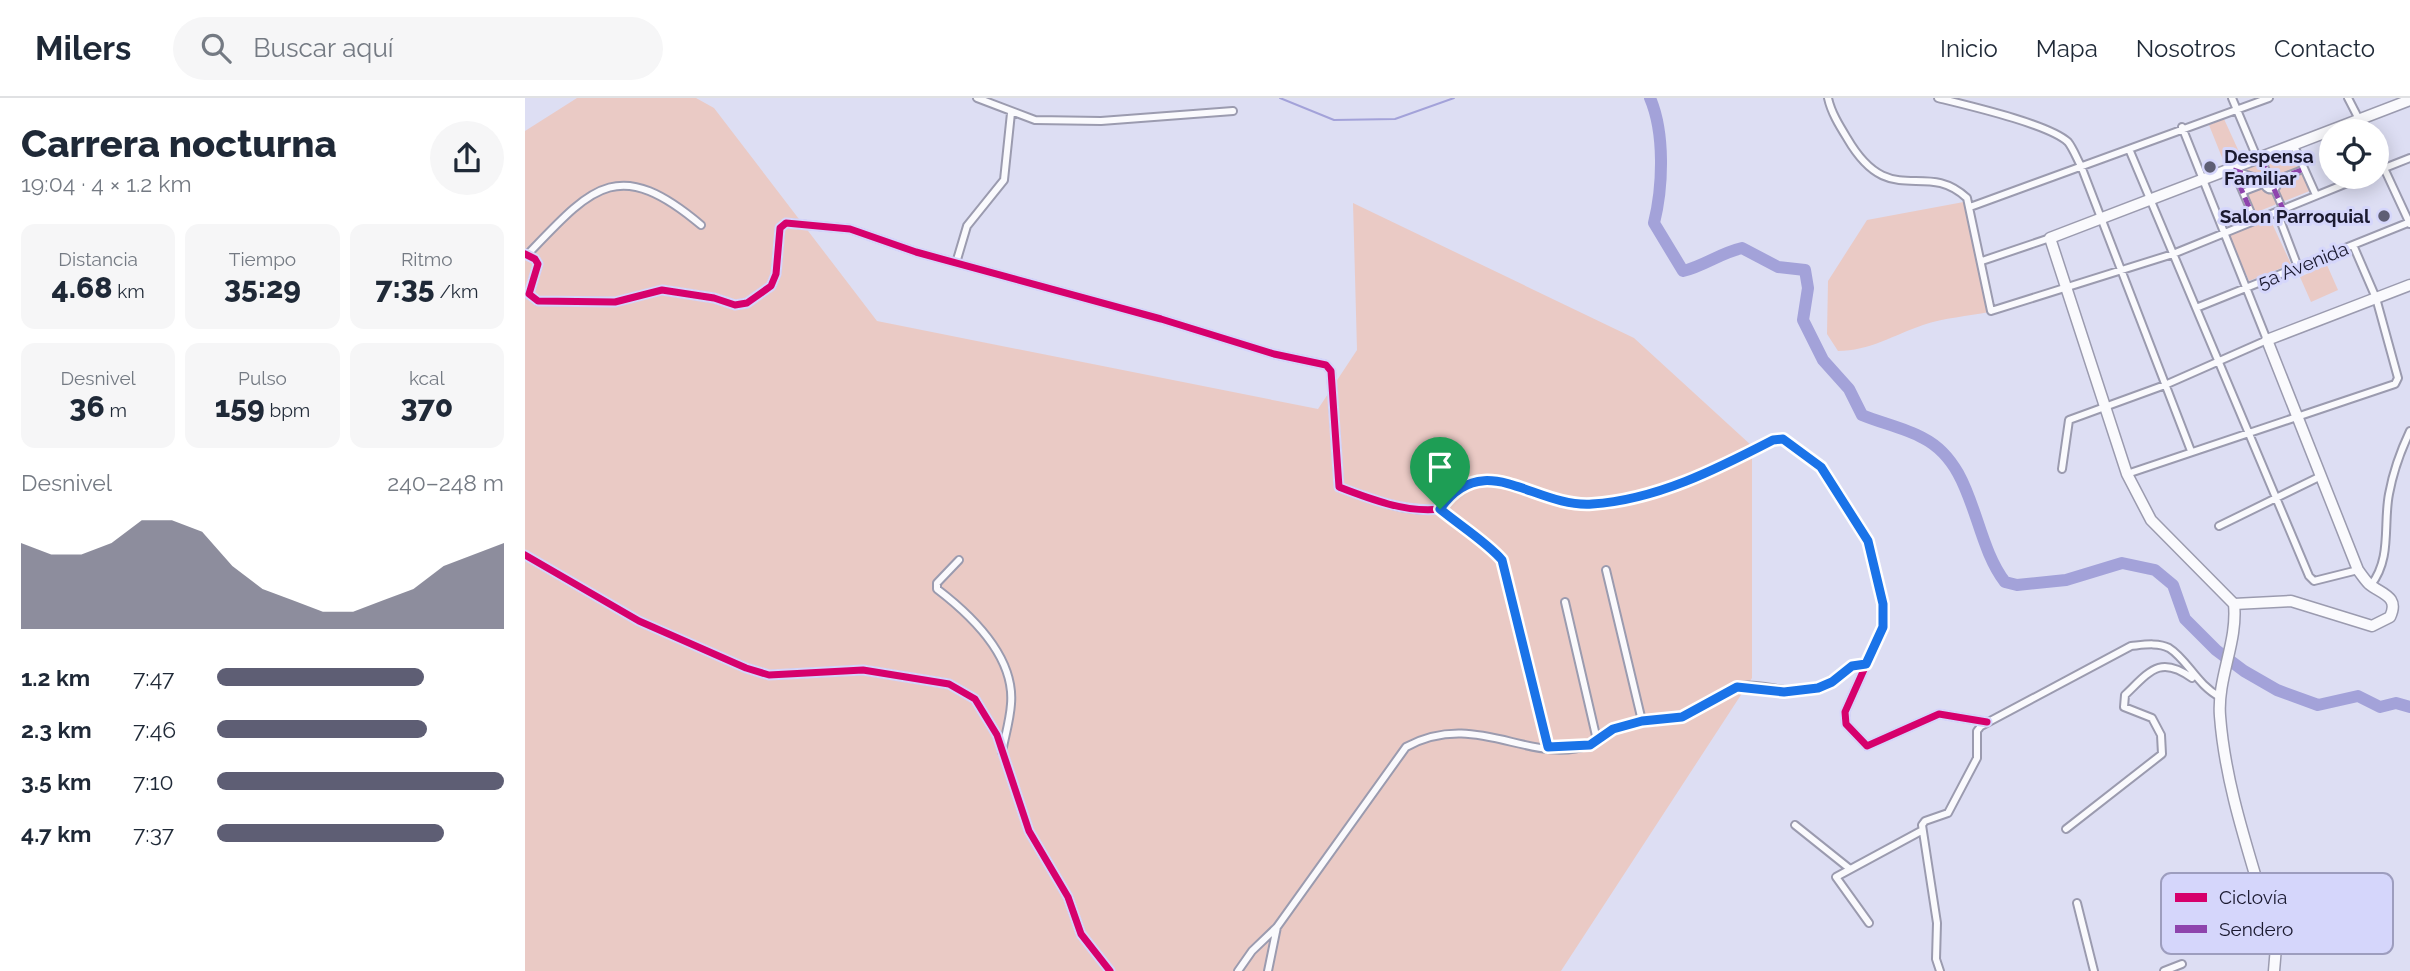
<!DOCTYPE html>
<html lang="es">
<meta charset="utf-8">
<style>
:root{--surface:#fff;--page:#f6f6f7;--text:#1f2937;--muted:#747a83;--line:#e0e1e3;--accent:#5e5e74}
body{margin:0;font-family:Raleway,sans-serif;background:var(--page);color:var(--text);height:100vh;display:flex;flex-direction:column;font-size:26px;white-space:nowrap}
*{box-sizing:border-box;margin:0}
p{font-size:23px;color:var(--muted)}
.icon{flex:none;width:38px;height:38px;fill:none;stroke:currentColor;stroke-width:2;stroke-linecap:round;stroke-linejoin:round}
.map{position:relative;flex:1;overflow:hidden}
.side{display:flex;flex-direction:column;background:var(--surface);width:525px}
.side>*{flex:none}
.buttons{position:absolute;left:1794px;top:21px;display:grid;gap:14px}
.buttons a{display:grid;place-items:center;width:70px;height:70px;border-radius:50%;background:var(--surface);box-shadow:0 4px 18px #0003;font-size:35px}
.pin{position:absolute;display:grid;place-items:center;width:60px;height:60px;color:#fff;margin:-72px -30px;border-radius:50% 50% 50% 0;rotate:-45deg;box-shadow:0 0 7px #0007}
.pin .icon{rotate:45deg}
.round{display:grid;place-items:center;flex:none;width:74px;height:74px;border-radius:37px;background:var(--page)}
.head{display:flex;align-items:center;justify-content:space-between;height:119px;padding:0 21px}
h1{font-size:38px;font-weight:800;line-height:52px}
.figures{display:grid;grid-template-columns:repeat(3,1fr);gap:10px;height:119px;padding:7px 21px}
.figures div{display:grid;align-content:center;border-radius:14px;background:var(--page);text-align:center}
.figures b{font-size:30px;font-weight:800}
.figures small{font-size:19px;font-weight:400}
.figures p{font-size:19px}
.chart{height:196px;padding:14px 21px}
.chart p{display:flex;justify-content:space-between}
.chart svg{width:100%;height:126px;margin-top:7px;fill:var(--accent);opacity:.7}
ul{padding:0 21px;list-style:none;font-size:23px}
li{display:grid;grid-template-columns:112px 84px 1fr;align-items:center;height:52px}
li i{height:18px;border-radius:9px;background:var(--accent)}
header{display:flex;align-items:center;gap:42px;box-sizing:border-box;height:98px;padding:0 35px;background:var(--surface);border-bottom:2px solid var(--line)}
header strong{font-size:33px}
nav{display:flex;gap:38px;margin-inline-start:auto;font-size:24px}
.search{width:490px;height:63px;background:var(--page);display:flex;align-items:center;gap:18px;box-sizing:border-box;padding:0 24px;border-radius:38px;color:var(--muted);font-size:26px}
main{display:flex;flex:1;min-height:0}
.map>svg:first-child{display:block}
.green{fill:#eacac5}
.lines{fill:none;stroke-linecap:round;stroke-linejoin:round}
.stream{stroke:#a3a2d9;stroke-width:2}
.river{stroke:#a3a2d9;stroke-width:12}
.pedestrian-casing{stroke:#9b9baf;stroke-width:9}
.minor-casing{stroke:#9b9baf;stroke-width:10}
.secondary-casing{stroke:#9b9baf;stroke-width:13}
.pedestrian{stroke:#fafafd;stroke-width:5}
.minor{stroke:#fafafd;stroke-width:6}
.secondary{stroke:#fafafd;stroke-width:10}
.quiet{stroke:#8e44ad;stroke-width:5;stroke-dasharray:10 5;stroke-linecap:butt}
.cycleway-casing{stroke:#d5d6fb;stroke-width:11}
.cycleway{stroke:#d6006c;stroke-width:7}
.route-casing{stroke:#fff;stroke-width:14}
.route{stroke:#1a73e8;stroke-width:9}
.poi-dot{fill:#5e5e74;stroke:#d5d6fb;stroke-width:2.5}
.labels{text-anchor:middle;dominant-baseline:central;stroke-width:6;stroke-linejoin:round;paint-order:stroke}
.poi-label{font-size:19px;font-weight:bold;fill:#1a192f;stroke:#d5d6fb;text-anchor:start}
.street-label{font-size:19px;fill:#1a192f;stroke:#d5d6fb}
.key{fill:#d5d6fb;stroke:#9d9dbe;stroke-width:2}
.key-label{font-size:19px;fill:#1a192f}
</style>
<header>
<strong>Milers</strong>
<div class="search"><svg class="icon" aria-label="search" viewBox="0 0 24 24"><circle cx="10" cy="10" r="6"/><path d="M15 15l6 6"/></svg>Buscar aquí</div>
<nav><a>Inicio</a><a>Mapa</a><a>Nosotros</a><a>Contacto</a></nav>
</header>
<main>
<section class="side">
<div class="head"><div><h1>Carrera nocturna</h1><p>19:04 · 4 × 1.2 km</p></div><a class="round"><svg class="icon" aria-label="share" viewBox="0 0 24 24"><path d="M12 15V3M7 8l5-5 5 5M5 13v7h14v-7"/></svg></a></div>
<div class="figures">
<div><p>Distancia</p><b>4.68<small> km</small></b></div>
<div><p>Tiempo</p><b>35:29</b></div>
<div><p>Ritmo</p><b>7:35<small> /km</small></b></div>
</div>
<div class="figures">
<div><p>Desnivel</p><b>36<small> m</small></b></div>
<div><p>Pulso</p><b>159<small> bpm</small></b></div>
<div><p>kcal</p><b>370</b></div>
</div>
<div class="chart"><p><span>Desnivel</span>240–248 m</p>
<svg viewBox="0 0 160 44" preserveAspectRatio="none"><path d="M0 44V14L10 18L20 18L30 14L40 6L50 6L60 10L70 22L80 30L90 34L100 38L110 38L120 34L130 30L140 22L150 18L160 14V44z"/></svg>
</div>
<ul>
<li><b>1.2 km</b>7:47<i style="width:72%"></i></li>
<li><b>2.3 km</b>7:46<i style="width:73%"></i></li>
<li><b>3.5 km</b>7:10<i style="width:100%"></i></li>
<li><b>4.7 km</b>7:37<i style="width:79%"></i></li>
</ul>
</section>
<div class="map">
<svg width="1885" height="873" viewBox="0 0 1885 873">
<rect width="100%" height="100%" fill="#dddef3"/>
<path class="green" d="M52,0H171L189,10L352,223L793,311L832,252L828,105L1109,240L1227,348V580L1036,873H0V33Z
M1699,21L1715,56L1698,62L1684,27Z
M1768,51L1787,92L1727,116L1710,74Z
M1444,103L1464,214C1443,218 1419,220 1398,227C1369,237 1344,253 1313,253L1302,236L1303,183L1342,122Z
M1745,121L1766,166L1724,183L1704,137Z
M1802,167L1813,192L1786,204L1775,179Z"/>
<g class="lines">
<path class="stream" d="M755,0L809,22L870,21L929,0"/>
<path class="river" d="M1125,0C1140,35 1138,89 1129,125L1158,173C1179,168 1195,155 1217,150L1253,169L1280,172L1283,190L1278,222L1298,262L1324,291L1337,317C1356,325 1380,330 1398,340C1451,367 1447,441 1480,484L1492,487L1541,482L1597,465L1630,472L1648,487L1660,521L1691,552L1719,573L1752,592L1793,607L1833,598L1855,609L1871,605L1885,609"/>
<g class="pedestrian-casing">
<path id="pedestrian" d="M1736,61L1744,78
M1708,72L1730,123
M1708,72L1739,82
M1739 85a7 7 0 1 1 14 0a7 7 0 1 1-14 0Z
M1753,81L1779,71
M1749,91L1758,111
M1718,94L1739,86"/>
</g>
<g class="minor-casing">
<path id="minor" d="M452,0L510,22L576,23L708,13
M1303,0C1306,14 1314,27 1322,40C1365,114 1399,60 1442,100L1466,213L1648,156L1837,79
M1413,0C1441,7 1524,26 1543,44C1548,50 1552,61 1556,68L1666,353
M1707,0L1733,62
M1823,0L1840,33
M1769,48L1791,97
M1604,51L1784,478L1789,483L1833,472
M1852,55L1885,126
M1852,73L1885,60
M1445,109L1744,0
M1752,114L1773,169
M0,156L10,161L13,166L4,196L13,203L90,204L137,192L189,200L210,207L222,205L246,188L251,176L255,130L261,125L325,131L391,154L636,221L749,256L801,267L806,273L814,389C845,401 881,415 915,411C960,348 1009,410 1067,406C1131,402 1192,371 1248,342L1258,341L1295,369L1343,443L1358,505V529L1320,614L1321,626L1342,648L1414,616L1462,624
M3,156C67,89 93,57 176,127
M1457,163L1525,140
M431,165L442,128L479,82L486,15
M1671,210L1885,124
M1537,371L1544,322L1640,287L1742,242L1657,29
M1602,376L1870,286L1873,280L1851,200L1828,147
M915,411C933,426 964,445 977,462L1023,649
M1694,428L1794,379
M0,457L114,523L221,570L244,577L338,572L424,586L450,601L472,637L504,733L543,799L556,836L585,873
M434,462L412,485V491C446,517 490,559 486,606C485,622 480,638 477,654
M1081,472L1117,623
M1846,487C1867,460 1858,427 1864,396C1868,374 1876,352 1885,333
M1040,504L1072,642
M1270,727L1325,771
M1541,731L1637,656L1636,637L1627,620L1599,609L1600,597C1625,573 1635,557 1667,580
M1552,805L1569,873
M1344,825L1311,779L1396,733
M713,873L727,853L752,829
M743,873L752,829L881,649C951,611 1006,668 1064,647C1074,643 1081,633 1091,630C1113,622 1138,625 1159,618C1178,611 1196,591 1216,588C1241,584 1262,600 1295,589C1311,584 1323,564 1341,566
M1415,873L1411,861L1412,825L1397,727L1400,723L1423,715L1452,660V633L1456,628L1606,548C1617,547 1633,544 1644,550C1662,561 1672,587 1695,599
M1639,873L1657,866"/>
</g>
<g class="secondary-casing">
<path id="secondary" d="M1709,506L1766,503L1847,528L1865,519C1875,498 1856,496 1844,486C1840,482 1836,476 1833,472L1742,242L1885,187
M1749,873L1751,849C1731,773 1701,697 1695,618C1692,580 1713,544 1709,506L1626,422L1602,376L1525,140L1885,2"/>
</g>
<use href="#pedestrian" class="pedestrian"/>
<use href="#minor" class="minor"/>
<use href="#secondary" class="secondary"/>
<path class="quiet" d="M1736,61L1744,78
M1708,72L1730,123
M1708,72L1739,82
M1753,81L1779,71
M1749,91L1758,111"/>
<g class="cycleway-casing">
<path id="cycleway" d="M0,156L10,161L13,166L4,196L13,203L90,204L137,192L189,200L210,207L222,205L246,188L251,176L255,130L261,125L325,131L391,154L636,221L749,256L801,267L806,273L814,389C845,401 881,415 915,411C960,348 1009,410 1067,406C1131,402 1192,371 1248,342L1258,341L1295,369L1343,443L1358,505V529L1320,614L1321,626L1342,648L1414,616L1462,624
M0,457L114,523L221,570L244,577L338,572L424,586L450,601L472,637L504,733L543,799L556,836L585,873"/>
</g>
<use href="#cycleway" class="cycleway"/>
</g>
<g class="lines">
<g class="route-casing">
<path id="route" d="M1258,341L1296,369L1343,443L1358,506V529L1341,566L1327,568L1307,584L1293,590L1259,594L1212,589L1157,619L1117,623L1088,631L1065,647L1023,649L977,462C964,446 933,426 915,411C959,348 1009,410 1067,406C1131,402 1192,371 1248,342Z"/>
</g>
<use href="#route" class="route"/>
</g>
<g class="poi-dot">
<circle cx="1685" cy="69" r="7"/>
<circle cx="1859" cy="118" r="7"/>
</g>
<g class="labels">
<g class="poi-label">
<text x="1699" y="58">Despensa<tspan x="1699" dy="22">Familiar</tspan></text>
<text x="1845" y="118" text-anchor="end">Salon Parroquial</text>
</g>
<g class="street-label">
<text transform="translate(1778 167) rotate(-22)">5a Avenida</text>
</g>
</g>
<rect x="1636" y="775" width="232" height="81" rx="10" class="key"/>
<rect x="1650" y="795" width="32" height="9" fill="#d6006c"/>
<rect x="1650" y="827" width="32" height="8" fill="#8e44ad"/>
<g class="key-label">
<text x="1694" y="806">Ciclovía</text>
<text x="1694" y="838">Sendero</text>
</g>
</svg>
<div class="buttons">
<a><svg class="icon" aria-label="locate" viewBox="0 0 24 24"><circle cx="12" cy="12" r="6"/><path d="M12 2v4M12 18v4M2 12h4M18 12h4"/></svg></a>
</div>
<div class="pin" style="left:915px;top:411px;background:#1e9e55"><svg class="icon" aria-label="arrive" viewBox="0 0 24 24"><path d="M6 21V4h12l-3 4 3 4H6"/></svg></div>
</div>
</main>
